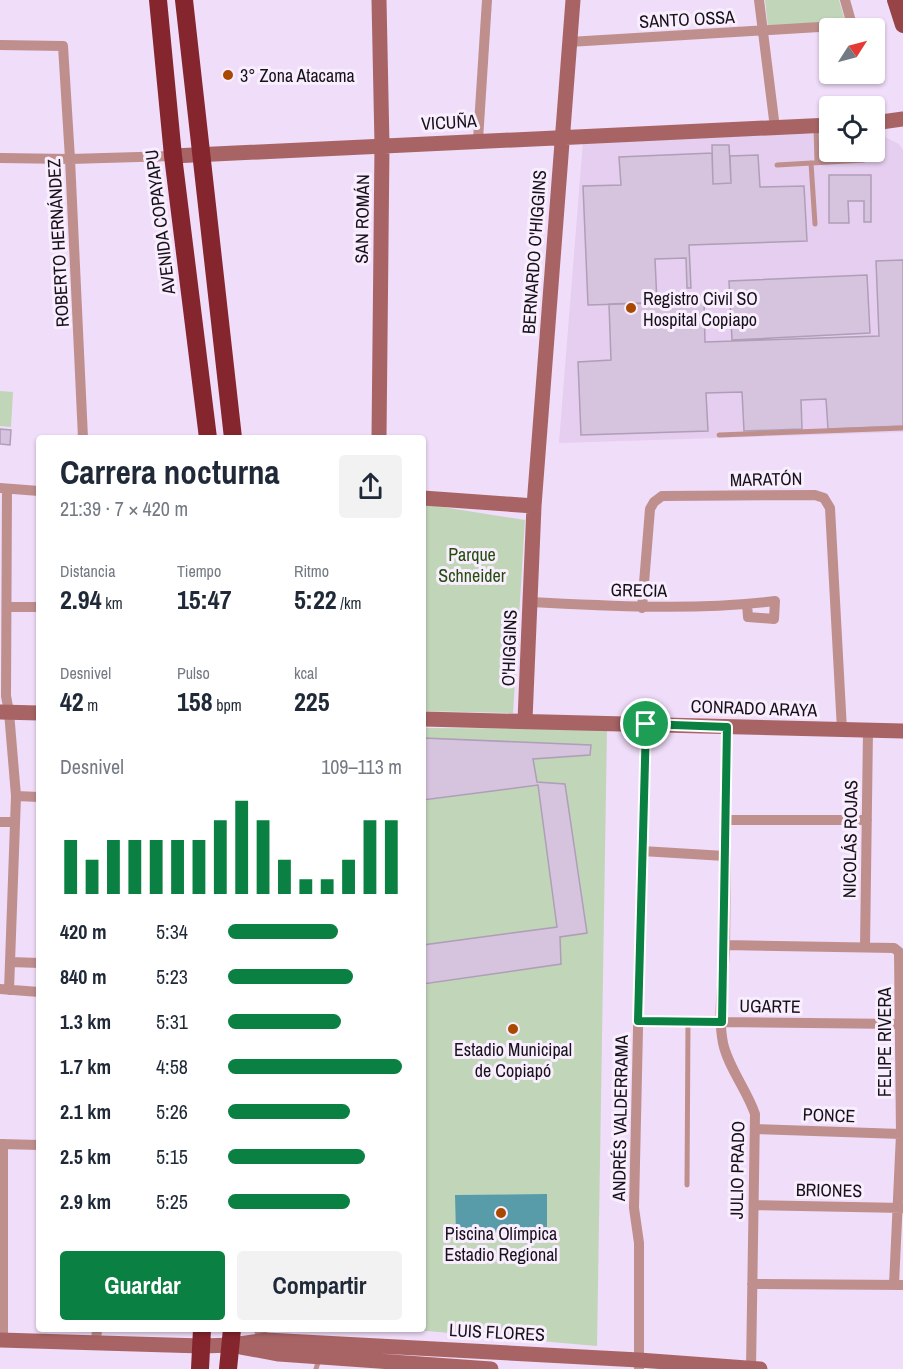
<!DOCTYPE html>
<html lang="es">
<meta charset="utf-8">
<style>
:root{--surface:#fff;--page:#f2f2f3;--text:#1f2937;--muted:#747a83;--accent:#0b8043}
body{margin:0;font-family:"Archivo Narrow",sans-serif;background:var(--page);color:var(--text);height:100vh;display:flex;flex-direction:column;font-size:22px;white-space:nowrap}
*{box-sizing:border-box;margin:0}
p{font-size:20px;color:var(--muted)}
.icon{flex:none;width:33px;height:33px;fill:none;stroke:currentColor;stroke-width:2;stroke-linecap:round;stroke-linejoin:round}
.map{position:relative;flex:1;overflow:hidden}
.side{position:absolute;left:36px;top:435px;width:390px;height:897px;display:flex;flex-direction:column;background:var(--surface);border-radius:6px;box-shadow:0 2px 4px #0004}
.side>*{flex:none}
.needle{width:39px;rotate:54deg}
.tools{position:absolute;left:819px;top:18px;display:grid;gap:12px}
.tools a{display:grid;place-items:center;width:66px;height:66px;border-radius:6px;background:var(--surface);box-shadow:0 2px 4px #0004;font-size:30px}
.pin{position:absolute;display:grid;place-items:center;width:51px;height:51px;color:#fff;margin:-26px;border:3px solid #fff;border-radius:50%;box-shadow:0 2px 6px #0007}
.round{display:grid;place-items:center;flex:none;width:63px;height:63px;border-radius:6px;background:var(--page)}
.summary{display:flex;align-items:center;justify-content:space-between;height:102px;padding:0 24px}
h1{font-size:33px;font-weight:700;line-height:45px}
.figures{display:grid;grid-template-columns:repeat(3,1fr);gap:9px;height:102px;padding:6px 24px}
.figures div{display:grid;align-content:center}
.figures b{font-size:26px;font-weight:700}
.figures small{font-size:16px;font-weight:400}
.figures p{font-size:16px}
.chart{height:168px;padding:12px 24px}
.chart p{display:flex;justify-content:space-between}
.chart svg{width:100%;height:108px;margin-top:6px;stroke:var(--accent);stroke-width:6}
.primary-button{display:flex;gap:12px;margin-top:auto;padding:12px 24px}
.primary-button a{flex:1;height:69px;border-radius:6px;background:var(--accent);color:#fff;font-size:24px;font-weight:700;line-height:69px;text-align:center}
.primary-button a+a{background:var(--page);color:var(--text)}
ul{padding:0 24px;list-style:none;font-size:20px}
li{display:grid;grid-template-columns:96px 72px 1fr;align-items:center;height:45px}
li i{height:15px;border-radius:8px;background:var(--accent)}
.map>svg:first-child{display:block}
.built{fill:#e5ceef}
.green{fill:#c1d5b9}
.water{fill:#599ca9}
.building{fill:#d6c3de;stroke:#af9eb7;stroke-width:1.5}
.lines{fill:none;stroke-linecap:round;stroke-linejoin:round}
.lane{stroke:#bf8f8e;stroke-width:5}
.street{stroke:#bf8f8e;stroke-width:10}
.secondary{stroke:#a86464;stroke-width:15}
.primary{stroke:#964446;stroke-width:16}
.highway{stroke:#85252d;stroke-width:18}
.route-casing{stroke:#fff;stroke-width:12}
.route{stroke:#0b8043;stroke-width:8}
.poi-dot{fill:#a94800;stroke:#f9eefe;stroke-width:2}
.labels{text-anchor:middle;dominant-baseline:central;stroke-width:6;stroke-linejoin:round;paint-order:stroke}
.street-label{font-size:18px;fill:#17111a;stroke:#f9eefe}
.poi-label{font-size:18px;fill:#17111a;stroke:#f9eefe;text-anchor:start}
.park-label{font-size:18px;fill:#244c0e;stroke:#f9eefe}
</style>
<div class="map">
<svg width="903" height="1369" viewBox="0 0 903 1369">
<rect width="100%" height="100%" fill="#f0ddf9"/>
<path class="built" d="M875,132L899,144L903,150V432L559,443L583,141L829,133L830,152H874Z"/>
<path class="green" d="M765,0H839L845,21L768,27Z
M0,391L13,392L11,427L0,426Z
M423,504L525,520L513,713L423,711Z
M423,728L607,729L597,1346L404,1329H423Z"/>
<path class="water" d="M547,1194V1232L456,1233L455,1195Z"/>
<path class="building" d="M712,145H729L731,183L713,184Z
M712,153L713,184L731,183L730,156L758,155L760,187L804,186L807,241L689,245L691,288H687L686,258L655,259L657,303L588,305L583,186L621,185L619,157Z
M829,175H871V222H864V201H848L849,223H829Z
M903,260V426L828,429L826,399L801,400L802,429L744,431L742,392L706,393L708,431L581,435L578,362L611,360L609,304L704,301L705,342L879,336L876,261Z
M867,275L870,333L732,340L729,281Z
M0,429L11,430L10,445L0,444Z
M423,738L591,745L590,755L533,759L537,782L565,784L587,933L560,937L561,964L423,984V945L557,927L538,785L423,800Z"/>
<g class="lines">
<path class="lane" d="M816,128L817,162
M811,163L815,224
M777,165L864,160
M719,435L903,428
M687,1185L688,1021
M316,1369L319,1359"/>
<path class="street" d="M759,0L775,128
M569,42L852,25L845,0
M0,45L63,46L70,159L83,438
M478,140L487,0
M0,158L70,159L173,156
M0,488L39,491
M7,489L6,696L9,712L16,796L9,990
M531,602C612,606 694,611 775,601L774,619L748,617L747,604
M7,607H39
M642,608L650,509L654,502L662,496L815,495L824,498L830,508L842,730
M727,727C725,800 726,873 725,947C724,978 717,1012 723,1043C728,1067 747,1090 755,1114L751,1369
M16,796L39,797
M725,820H867
M0,822H15
M642,851L725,856
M725,945L894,948L899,952L901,1134L894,1285
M865,947L868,731
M11,962L39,963
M0,989L39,992
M638,1021L901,1024
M756,1129L901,1134L903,1136
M0,1144L39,1145
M754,1205L903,1208
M752,1284L903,1285
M258,1329L266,1340
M3,1340V1144
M96,1342L97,1329
M639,1369V1243L634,1208L642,851L647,724"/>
<path class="secondary" d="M874,123L903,119
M173,156L830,125
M379,438L382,145L379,0
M423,498L534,506
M0,712L39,713
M423,719L903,731
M525,720L534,506L573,0
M0,1340L202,1346L232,1345L266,1340L639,1360L760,1369
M241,1347L279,1354L491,1369"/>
<path class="primary" d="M895,0L903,25"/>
<path class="highway" d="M158,0L173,156L208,438
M184,0L233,438
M200,1369L202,1329
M228,1369L232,1329"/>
</g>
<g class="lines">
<g class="route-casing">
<path id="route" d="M646,724L727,727L722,1022L638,1021Z"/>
</g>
<use href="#route" class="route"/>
</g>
<g class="poi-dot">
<circle cx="228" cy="75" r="6"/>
<circle cx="631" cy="308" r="6"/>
<circle cx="513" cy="1029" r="6"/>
<circle cx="501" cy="1213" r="6"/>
</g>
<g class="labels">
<g class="street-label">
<text transform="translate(687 19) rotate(-3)">SANTO OSSA</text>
<text transform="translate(449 122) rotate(-3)">VICUÑA</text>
<text transform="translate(362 219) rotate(-89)">SAN ROMÁN</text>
<text transform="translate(160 222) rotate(-97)">AVENIDA COPAYAPU</text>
<text transform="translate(58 243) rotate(-93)">ROBERTO HERNÁNDEZ</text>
<text transform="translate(534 252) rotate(-86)">BERNARDO O'HIGGINS</text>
<text transform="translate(766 479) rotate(-1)">MARATÓN</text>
<text transform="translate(639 590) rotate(1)">GRECIA</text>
<text transform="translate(509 648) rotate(-88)">O'HIGGINS</text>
<text transform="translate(754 708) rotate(2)">CONRADO ARAYA</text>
<text transform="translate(850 839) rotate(-89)">NICOLÁS ROJAS</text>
<text transform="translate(770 1006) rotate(1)">UGARTE</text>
<text transform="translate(884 1042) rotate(-90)">FELIPE RIVERA</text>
<text transform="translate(829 1115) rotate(2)">PONCE</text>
<text transform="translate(620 1118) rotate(-89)">ANDRÉS VALDERRAMA</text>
<text transform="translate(737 1170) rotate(-89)">JULIO PRADO</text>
<text transform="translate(829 1190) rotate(1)">BRIONES</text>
<text transform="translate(497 1332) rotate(3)">LUIS FLORES</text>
</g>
<g class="poi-label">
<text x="240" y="75">3° Zona Atacama</text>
<text x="643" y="298">Registro Civil SO<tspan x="643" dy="21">Hospital Copiapo</tspan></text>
<text x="513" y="1049" text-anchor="middle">Estadio Municipal<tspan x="513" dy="21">de Copiapó</tspan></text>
<text x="501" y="1233" text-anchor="middle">Piscina Olímpica<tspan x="501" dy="21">Estadio Regional</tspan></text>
</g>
<g class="park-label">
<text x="472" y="554">Parque<tspan x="472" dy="21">Schneider</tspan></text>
</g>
</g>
</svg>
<div class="tools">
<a><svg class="needle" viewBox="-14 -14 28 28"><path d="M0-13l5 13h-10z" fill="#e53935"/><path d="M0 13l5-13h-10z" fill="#747a83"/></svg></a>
<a><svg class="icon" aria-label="locate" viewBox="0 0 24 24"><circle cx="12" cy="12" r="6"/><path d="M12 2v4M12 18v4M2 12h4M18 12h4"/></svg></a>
</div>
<div class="pin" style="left:646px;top:724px;background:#1e9e55"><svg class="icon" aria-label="arrive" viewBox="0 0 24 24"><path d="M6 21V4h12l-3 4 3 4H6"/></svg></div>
<section class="side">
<div class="summary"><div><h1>Carrera nocturna</h1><p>21:39 · 7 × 420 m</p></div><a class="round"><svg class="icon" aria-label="share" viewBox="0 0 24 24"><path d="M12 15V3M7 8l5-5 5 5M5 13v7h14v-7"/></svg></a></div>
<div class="figures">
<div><p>Distancia</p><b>2.94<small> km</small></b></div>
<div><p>Tiempo</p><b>15:47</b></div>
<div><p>Ritmo</p><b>5:22<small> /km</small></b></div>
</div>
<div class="figures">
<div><p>Desnivel</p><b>42<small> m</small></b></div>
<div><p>Pulso</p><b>158<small> bpm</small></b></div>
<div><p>kcal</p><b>225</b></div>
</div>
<div class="chart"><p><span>Desnivel</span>109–113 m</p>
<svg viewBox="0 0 160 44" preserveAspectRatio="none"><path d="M5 44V22M15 44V30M25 44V22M35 44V22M45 44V22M55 44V22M65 44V22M75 44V14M85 44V6M95 44V14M105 44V30M115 44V38M125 44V38M135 44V30M145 44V14M155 44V14"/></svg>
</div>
<ul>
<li><b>420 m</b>5:34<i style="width:63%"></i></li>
<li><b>840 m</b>5:23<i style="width:72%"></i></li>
<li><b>1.3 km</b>5:31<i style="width:65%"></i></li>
<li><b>1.7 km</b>4:58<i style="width:100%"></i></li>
<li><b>2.1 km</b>5:26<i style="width:70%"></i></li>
<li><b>2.5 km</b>5:15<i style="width:79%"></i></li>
<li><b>2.9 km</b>5:25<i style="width:70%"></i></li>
</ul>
<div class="primary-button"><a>Guardar</a><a>Compartir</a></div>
</section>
</div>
